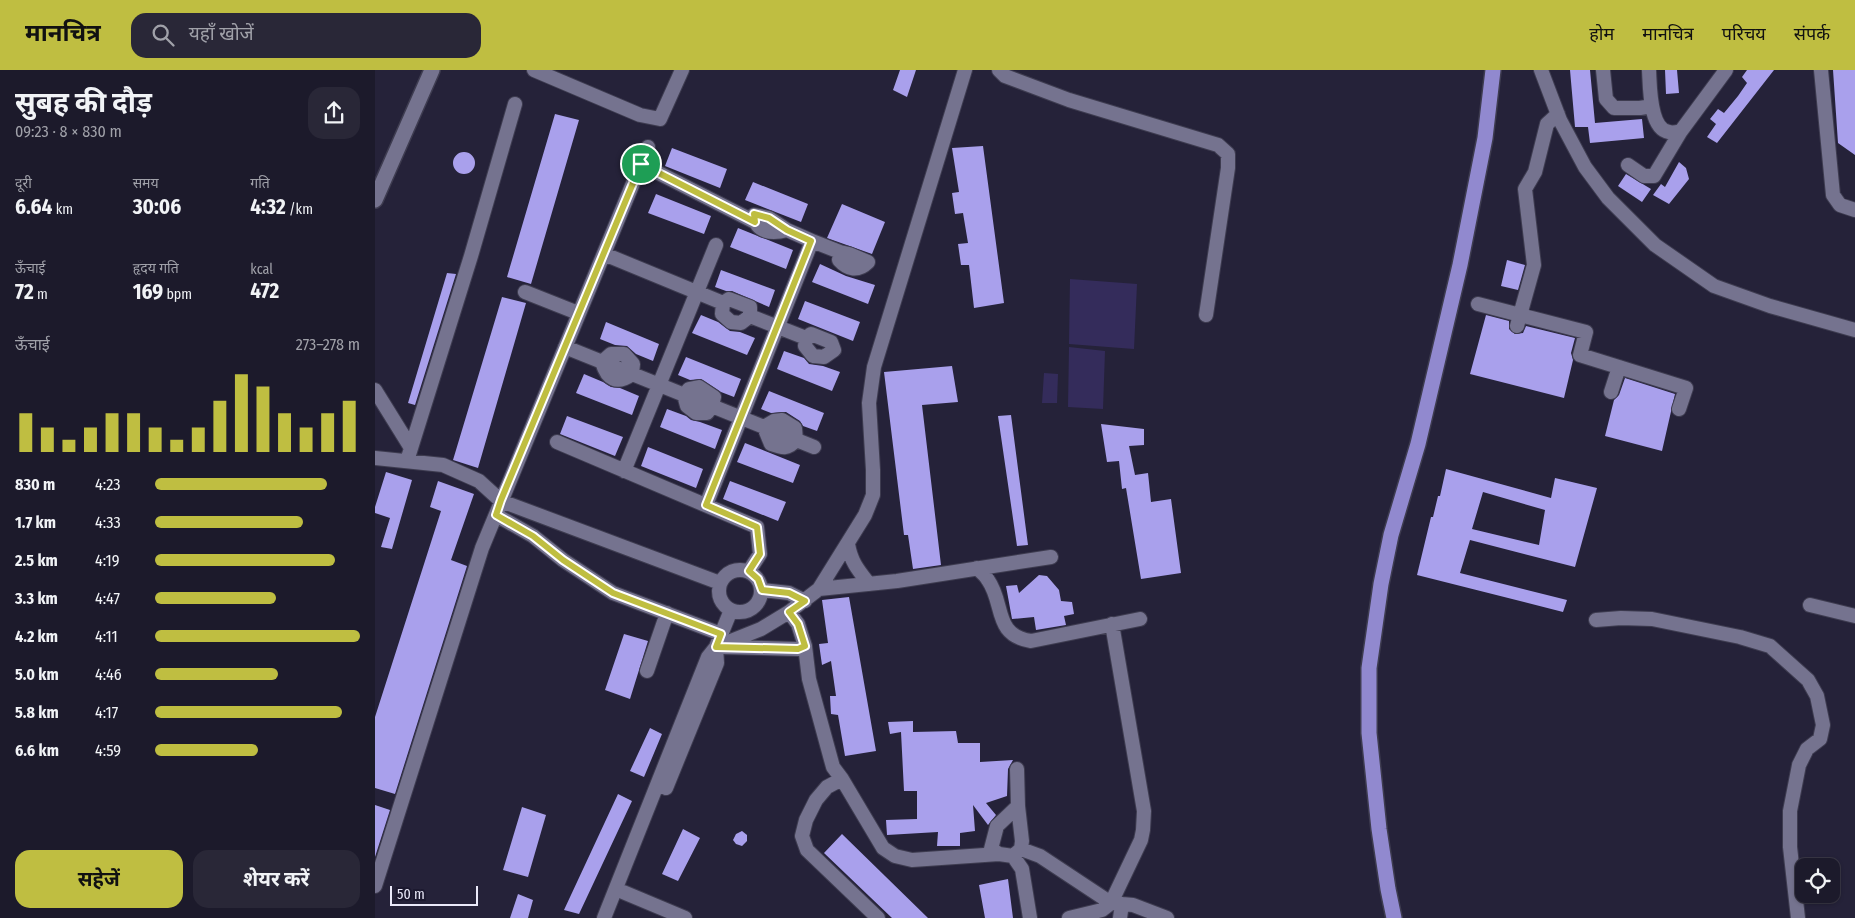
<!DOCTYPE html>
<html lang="hi">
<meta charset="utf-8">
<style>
:root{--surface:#1c1a2b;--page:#292737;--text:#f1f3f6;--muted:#a0a1a9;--line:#3a3847;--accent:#bfbe41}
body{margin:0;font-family:"Fira Sans Condensed","Noto Sans Devanagari",sans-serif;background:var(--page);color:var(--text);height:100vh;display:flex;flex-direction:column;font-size:19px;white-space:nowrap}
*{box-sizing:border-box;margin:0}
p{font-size:16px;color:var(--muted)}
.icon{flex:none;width:28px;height:28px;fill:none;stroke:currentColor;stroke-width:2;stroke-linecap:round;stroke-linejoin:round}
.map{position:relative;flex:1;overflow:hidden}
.sheet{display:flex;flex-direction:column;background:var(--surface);width:375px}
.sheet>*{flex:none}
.fabs{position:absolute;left:1420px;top:788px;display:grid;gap:10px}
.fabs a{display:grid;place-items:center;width:45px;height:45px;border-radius:10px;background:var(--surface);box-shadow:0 1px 4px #0004,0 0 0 1px var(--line);font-size:25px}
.scale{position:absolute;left:15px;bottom:12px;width:88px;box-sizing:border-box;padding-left:5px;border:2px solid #eae9f9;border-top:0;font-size:14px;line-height:18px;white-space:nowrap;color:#eae9f9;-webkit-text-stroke:4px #1c192f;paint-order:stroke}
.pin{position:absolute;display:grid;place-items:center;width:42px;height:42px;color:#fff;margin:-21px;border:2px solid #fff;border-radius:50%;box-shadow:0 1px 5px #0007}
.round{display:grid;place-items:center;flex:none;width:52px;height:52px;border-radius:15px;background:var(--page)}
.summary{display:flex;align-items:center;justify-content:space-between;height:85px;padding:0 15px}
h1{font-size:28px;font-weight:700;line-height:38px}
.stats{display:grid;grid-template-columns:repeat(3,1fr);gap:8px;height:85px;padding:5px 15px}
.stats div{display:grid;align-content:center}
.stats b{font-size:21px;font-weight:700}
.stats small{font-size:14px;font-weight:400}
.stats p{font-size:14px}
.chart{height:140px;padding:10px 15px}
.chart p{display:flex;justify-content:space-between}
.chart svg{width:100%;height:90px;margin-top:5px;stroke:var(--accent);stroke-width:6}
.action{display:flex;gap:10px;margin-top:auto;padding:10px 15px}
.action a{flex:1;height:58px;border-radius:15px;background:var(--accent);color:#111;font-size:20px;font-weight:700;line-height:58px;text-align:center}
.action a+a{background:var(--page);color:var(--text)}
ul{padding:0 15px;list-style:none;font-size:16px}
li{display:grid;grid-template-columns:80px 60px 1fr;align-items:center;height:38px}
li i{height:12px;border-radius:6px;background:var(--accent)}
header{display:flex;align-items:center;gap:30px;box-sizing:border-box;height:70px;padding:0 25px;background:var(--accent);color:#111}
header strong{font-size:24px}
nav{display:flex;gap:28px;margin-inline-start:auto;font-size:18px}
.search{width:350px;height:45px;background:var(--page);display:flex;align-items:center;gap:12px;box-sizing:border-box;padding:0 18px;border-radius:15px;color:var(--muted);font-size:19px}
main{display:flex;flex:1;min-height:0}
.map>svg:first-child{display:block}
.green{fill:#342c5b}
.building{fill:#a9a0ec;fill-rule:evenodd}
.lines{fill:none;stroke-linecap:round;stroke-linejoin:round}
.street-casing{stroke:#3e3c50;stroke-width:16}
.secondary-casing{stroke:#3e3c50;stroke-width:18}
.primary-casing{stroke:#3e3c50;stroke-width:18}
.street{stroke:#75738f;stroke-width:14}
.secondary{stroke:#75738f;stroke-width:15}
.primary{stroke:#9189cf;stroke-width:15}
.route-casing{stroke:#fff;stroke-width:10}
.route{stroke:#bfbe41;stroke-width:6}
</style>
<header>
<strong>मानचित्र</strong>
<div class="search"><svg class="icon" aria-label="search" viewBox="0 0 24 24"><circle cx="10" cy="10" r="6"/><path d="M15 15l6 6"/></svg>यहाँ खोजें</div>
<nav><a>होम</a><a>मानचित्र</a><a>परिचय</a><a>संपर्क</a></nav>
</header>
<main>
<section class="sheet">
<div class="summary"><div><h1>सुबह की दौड़</h1><p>09:23 · 8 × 830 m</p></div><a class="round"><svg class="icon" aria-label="share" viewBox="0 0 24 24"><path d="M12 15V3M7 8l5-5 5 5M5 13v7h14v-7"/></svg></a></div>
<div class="stats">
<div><p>दूरी</p><b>6.64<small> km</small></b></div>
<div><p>समय</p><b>30:06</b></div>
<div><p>गति</p><b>4:32<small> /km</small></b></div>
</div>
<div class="stats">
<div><p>ऊँचाई</p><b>72<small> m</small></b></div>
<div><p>हृदय गति</p><b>169<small> bpm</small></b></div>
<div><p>kcal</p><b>472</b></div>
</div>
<div class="chart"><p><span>ऊँचाई</span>273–278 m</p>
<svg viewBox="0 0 160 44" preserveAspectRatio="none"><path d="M5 44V25M15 44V32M25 44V38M35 44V32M45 44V25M55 44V25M65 44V32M75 44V38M85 44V32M95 44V19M105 44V6M115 44V12M125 44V25M135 44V32M145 44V25M155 44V19"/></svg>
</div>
<ul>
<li><b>830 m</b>4:23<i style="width:84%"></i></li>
<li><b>1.7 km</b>4:33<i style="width:72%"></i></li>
<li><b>2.5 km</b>4:19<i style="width:88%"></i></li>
<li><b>3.3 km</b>4:47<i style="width:59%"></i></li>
<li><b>4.2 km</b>4:11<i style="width:100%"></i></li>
<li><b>5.0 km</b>4:46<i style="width:60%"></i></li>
<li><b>5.8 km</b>4:17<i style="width:91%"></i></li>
<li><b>6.6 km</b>4:59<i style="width:50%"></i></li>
</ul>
<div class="action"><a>सहेजें</a><a>शेयर करें</a></div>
</section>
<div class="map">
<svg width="1480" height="848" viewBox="0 0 1480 848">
<rect width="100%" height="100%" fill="#252239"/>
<path class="green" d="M695,209L762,214L759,279L694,274Z
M694,277L730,281L728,339L693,337Z
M669,303L683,304L682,333H667Z"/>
<path class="building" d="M525,0H541L532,27L518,20Z
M1195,0H1215L1220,53L1267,49L1269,68L1215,73L1213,57H1200Z
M1290,0H1302L1304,23L1291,24Z
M1372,0H1399L1342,73L1332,67L1341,54L1335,49L1343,39L1349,43L1363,26L1372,13L1367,7Z
M1458,0H1480V85L1463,73Z
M180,44L204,50L156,214L132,207Z
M608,76L629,233L599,238L594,195H586L583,174L593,173L588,143L580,144L577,123L584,122L577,78Z
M297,78L352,99L345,118L290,96Z
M78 93a11 11 0 1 1 22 0a11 11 0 1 1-22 0Z
M1304,92L1311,98L1314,109L1294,134L1278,125L1286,114L1290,117Z
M1251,104L1276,119L1267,132L1243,116Z
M378,112L433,134L426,152L370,130Z
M281,124L336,146L329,164L273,143Z
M467,134L510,152L497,184L452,168Z
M363,158L418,180L411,199L355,177Z
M1132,190L1150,195L1143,220L1126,216Z
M445,194L471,206L500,215L493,234L437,212Z
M346,200L400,220L394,237L357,221H351L340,217Z
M72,203L81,204L40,335L33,333Z
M127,227L151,233L103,398L78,390Z
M430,231L485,252L478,271L423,249Z
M326,245L343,252L355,261L365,262L380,268L372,285L317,263Z
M1111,245L1134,251V259L1140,264L1148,263L1151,256L1200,268L1196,283L1198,290L1189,328L1095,304Z
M231,252L284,274L278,291L261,284L252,276L240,275L225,269Z
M409,281L429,288L434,294L448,296L465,302L457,321L402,299Z
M311,287L366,309L359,327L346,322L326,309L315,310L303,305Z
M577,296L583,332L547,335L566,495L538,499L533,465H529L509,302Z
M209,304L228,312L236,317L245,318L264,326L257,345L201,323Z
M1250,308L1300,324L1287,381L1230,366L1239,330L1244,325Z
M394,321L449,343L442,361L428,356L425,351L411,342L396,343L386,339Z
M292,339L311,346L316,350L325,352L347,360L340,379L285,357Z
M636,345L653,475L642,476L623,346Z
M192,346L248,367L240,386L185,364Z
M726,354L769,359V375L754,376L760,405L773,403L776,432L796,429L806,503L766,509L751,418L747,419L744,391L732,392Z
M370,373L425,395L418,413L362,392Z
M273,377L328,399L321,418L266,396Z
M1071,399L1176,428L1180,408L1222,418L1200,497L1095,470L1085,503L1192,530L1188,542L1042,505L1056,447H1058L1063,426H1065ZM1108,422L1170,440L1164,475L1097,459Z
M11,402L37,410L17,479L6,477L15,448L0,443V437Z
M63,411L99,424L76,490L92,496L20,724L0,718V647L66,441L55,437Z
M355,411L411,432L403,451L348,429Z
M664,505L672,506L684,520L686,531L697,532L699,544L689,546L691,555L661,560L659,547L637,549L631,516L642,515L644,523Z
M474,527L501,681L470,686L463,645L456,644L455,626H461L456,591L447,595L444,574L453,573L447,530Z
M249,564L273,571L255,629L230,620Z
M538,651V662L581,661L583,673H605V692L638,690L633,699L632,726L611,733L621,745L613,755L598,735L600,761L585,763V776H562L563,762L512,765L511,750L542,749V721H529L526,662L515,664L513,652Z
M275,658L287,664L269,707L255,701Z
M243,724L257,731L204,844L189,840Z
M0,735L15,740L0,787Z
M147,737L171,745L153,807L128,800Z
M308,759L325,768L303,811L287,804Z
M367,761L372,765V771L367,776L361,774L358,770L361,764Z
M467,764L553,848H517L449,783Z
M633,809L638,848H610L604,815Z
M143,824L158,830L153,848H135Z"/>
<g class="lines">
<g class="street-casing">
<path id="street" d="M159,0L265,45L285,49L307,0
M624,0L630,6L694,30L843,75L853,84V98L831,245
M1166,0L1185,50L1210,97L1233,128L1280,175L1339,216L1395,236L1480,260
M1228,0L1231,29L1239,38H1265L1277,36
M1274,0C1275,15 1274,59 1294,62C1297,63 1302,62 1306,61L1351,0
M1446,0L1458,125L1465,135L1480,140
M266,94L380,152
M1253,95L1269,106H1279L1306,61
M412,160C397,164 381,163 379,145L394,148L412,160L437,171L465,182L474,184L493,192C483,202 473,200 464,190L465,182
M229,184L348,233L354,229L375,237V246L366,253L356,252L347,244L348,233
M150,222L203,243
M1103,234L1211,262L1205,285L1311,318L1304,339
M375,246L431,268
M1142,256L1159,195L1150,119L1160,102L1172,54L1183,44
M436,264L456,272L459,280L449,287L438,286L430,276L431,268Z
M190,277L439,377
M236,284H249L258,294L257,304C242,315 232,310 227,292Z
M324,317L339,327L337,336L332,343H321L312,336L309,325L314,319Z
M0,320L36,378
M1236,322L1244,297
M407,350L420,358L421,370C413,380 407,378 396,374L389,357L399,351Z
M182,372L382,457L385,484L374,501
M0,388L68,395L104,411L126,431L345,513
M32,391L96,186L140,34
M249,401L341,175
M331,435L437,171
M121,445L158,466L188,490L238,523L346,564
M473,474C476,492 483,500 494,514
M602,498C606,502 611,506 613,510C630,534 618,565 656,571L765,549
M344 521a21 21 0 1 1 42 0a21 21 0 1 1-42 0Z
M444,519L522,511L676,487
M387,520L414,523L430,531
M1435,535L1480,546
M414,542L423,554L430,576L434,609L458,697L467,709L508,778L520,786L537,790L624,784
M1221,550L1246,548L1277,549L1365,567L1395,576L1433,610L1442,626L1448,655L1445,669L1432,679L1424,695L1415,741V777L1423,848
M341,577L386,559L414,542L444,519L490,445L498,425V400L494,333L499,297L590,0
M349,577L423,579L430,576
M272,601L292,543
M642,699L643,736L647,771L646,779L638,786L624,784L616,779L622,756L643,736
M467,709L452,717L441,730L431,750L427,766L432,780L503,848
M291,718L342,593L341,577
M646,779L665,786L736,833L758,835L792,848
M638,786L647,799L655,848
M0,816L107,478L273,77
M248,822L310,848
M229,848L333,587L341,577L356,540
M694,848L727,840L736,833L766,770L768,760L769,741L737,554
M745,848L747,834"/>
</g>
<g class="secondary-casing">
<path id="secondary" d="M0,130L57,0"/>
</g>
<g class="primary-casing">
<path id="primary" d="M1019,848L1013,819L1004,759L994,663V598L1006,514L1016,465L1043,374L1085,195L1110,68L1118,0"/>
</g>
<use href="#street" class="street"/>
<use href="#secondary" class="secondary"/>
<use href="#primary" class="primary"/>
</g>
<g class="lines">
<g class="route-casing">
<path id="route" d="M266,94L380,152L379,144L394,148L412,160L436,171L331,435L382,457L385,484L374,501L383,509L387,520L414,523L430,531L414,542L423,554L430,576L423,579L341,577L346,564L238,523L188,490L158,466L121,445L126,430Z"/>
</g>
<use href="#route" class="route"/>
</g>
</svg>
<div class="fabs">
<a><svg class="icon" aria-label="locate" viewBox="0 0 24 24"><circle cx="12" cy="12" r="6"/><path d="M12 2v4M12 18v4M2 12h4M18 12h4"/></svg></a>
</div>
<div class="scale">50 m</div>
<div class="pin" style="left:266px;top:94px;background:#1e9e55"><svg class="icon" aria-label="arrive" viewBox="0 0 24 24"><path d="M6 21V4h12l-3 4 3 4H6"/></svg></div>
</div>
</main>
